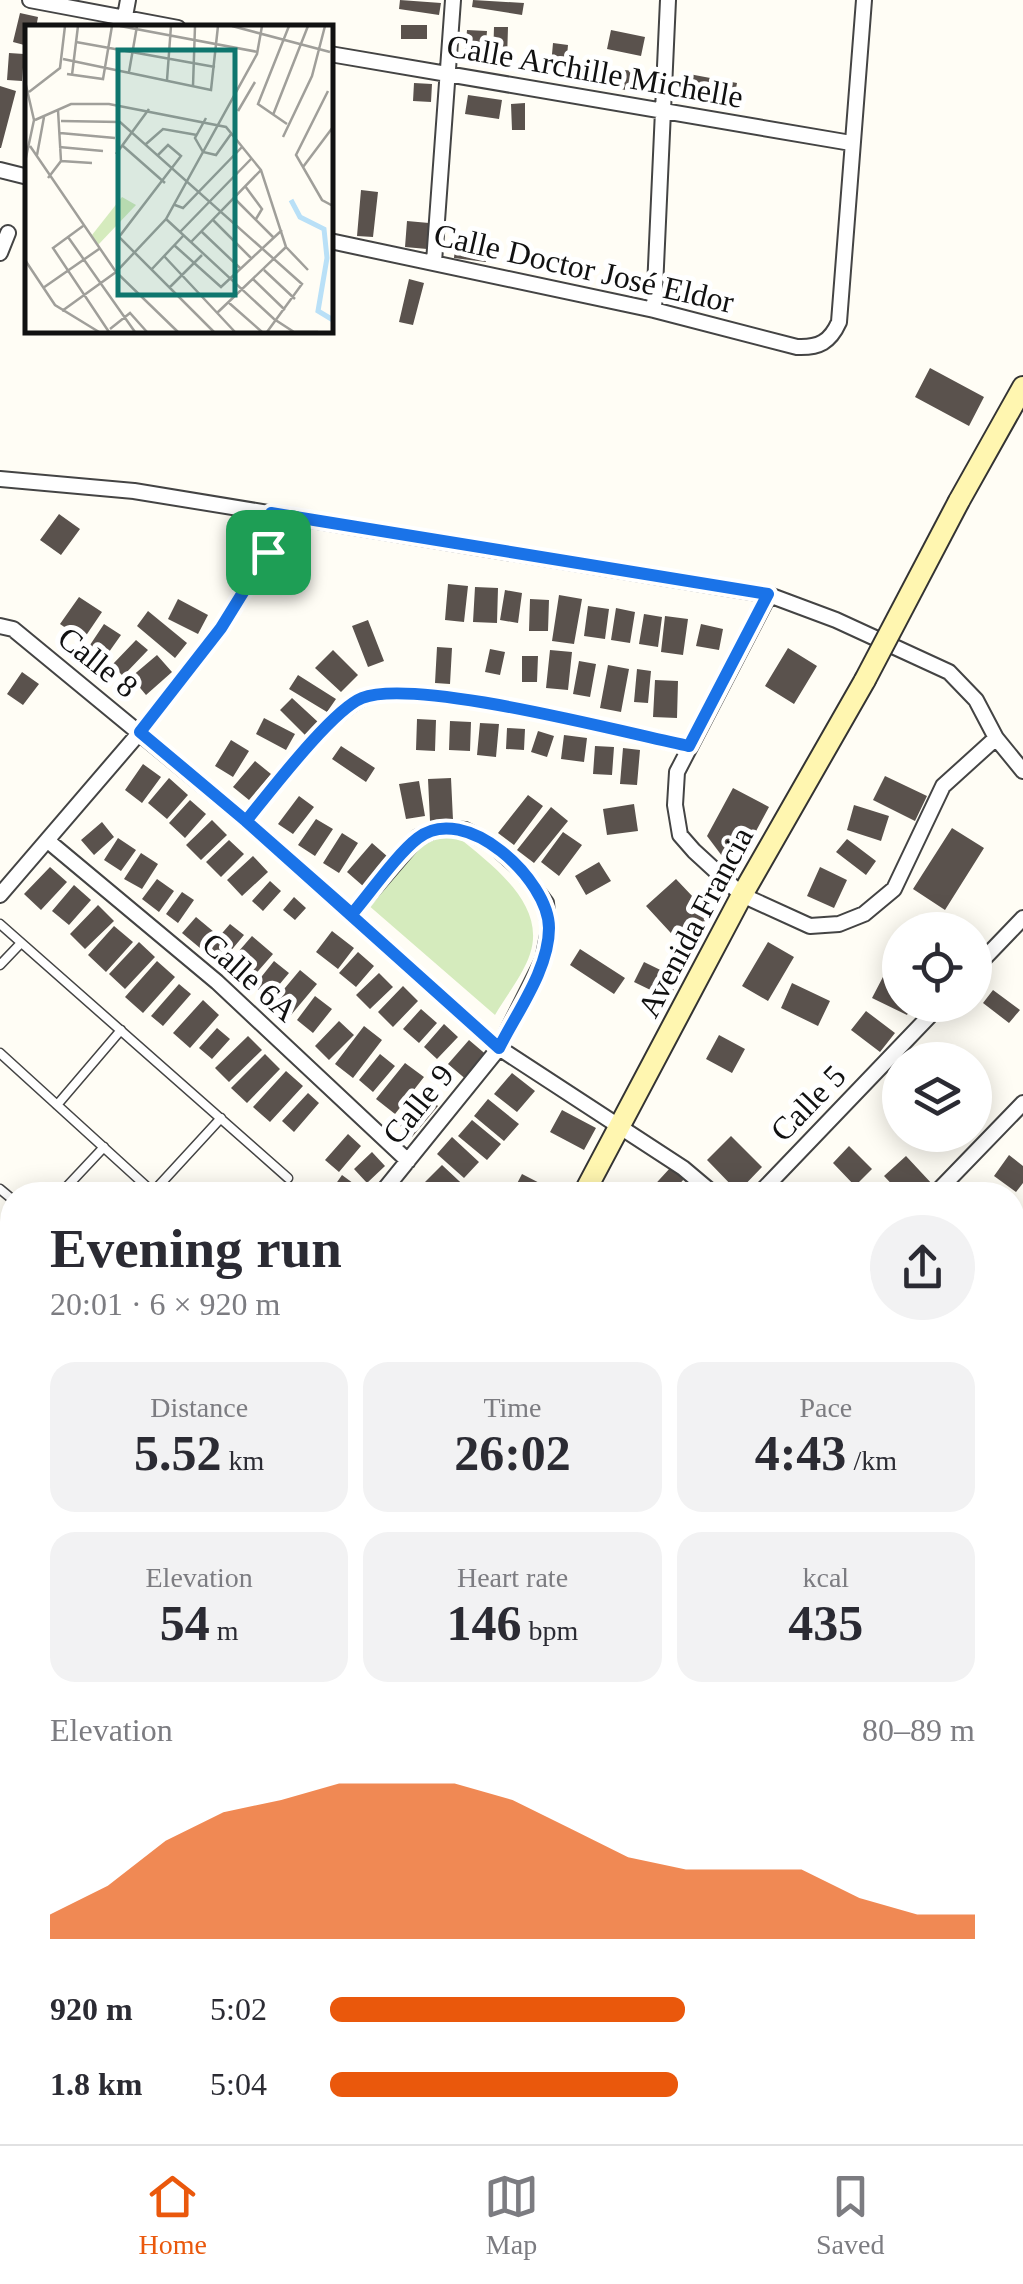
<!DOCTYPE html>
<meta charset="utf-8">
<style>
:root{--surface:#fff;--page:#f2f2f3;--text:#2b2b33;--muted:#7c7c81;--line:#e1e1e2;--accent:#ea580c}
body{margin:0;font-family:"Times New Roman",serif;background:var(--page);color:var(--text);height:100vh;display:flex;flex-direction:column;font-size:38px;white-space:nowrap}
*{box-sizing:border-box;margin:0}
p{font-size:32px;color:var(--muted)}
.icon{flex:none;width:55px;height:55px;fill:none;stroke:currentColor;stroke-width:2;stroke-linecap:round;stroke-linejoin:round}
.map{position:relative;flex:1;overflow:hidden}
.details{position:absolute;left:0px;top:1182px;width:1025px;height:962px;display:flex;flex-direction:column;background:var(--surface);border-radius:40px 40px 0 0;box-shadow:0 5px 25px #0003}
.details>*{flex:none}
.buttons{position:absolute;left:882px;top:912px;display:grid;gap:20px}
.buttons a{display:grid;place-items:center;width:110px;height:110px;border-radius:50%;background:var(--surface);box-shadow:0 5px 25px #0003;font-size:50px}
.pin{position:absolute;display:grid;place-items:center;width:85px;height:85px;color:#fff;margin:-42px;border-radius:20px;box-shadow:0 5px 15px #0006}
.round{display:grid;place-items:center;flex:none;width:105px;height:105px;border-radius:52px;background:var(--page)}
.headline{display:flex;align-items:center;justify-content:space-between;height:170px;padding:0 50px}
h1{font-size:55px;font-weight:800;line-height:75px}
.stats{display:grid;grid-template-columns:repeat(3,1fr);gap:15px;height:170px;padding:10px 50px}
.stats div{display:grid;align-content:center;border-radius:25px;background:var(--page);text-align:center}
.stats b{font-size:50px;font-weight:800}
.stats small{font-size:28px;font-weight:400}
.stats p{font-size:28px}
.chart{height:280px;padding:20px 50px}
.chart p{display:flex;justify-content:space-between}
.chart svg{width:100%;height:180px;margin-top:10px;fill:var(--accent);opacity:.7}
ul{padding:0 50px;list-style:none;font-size:32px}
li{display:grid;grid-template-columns:160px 120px 1fr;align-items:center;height:75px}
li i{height:25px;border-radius:12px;background:var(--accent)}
.tabs{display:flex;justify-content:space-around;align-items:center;height:140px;border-top:2px solid var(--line);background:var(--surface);font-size:28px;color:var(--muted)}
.tabs a{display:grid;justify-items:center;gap:5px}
.tabs .current{color:var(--accent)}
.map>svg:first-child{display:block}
.green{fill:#d5ebbd}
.building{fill:#5a524d}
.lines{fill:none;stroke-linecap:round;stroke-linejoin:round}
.lane-casing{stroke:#444;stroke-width:11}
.street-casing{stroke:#444;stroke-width:18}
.secondary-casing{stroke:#333;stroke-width:24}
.lane{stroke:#fff;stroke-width:8}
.street{stroke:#fff;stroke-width:14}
.secondary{stroke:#fff6b0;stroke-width:20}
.secondary-bridge-casing{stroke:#333;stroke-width:24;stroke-linecap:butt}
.secondary-bridge{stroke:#fff6b0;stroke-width:20}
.route-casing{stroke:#fff;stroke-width:20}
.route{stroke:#1a73e8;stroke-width:12}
.labels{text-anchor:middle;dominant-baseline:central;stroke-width:10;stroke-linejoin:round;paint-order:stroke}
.street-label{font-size:32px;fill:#111;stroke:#fff}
.inset-river{fill:none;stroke:#b9e0f7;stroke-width:5}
.inset-road{fill:none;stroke:#a09f9a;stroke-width:2.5}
.view{fill:#0f766e;fill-opacity:0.15;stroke:#0f766e;stroke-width:5}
.inset-edge{fill:none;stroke:#111;stroke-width:5}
</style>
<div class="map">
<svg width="1023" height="2144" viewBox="0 0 1023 2144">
<rect width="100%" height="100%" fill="#fffdf5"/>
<path class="green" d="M418,835L457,836C490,864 547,903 530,954C523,975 506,996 495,1015L367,904Z
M12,1304V1487L0,1498V1316Z"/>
<path class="building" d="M400,0L441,3L439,15L399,9Z
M473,0L524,3L522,15L472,7Z
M20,13L38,17L36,28H28V46L13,42Z
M401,25H427V39H401Z
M494,27H508L507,60H493Z
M467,30L487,31L485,54L465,53Z
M611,30L645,37L641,56L607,49Z
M553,43L568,45L565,78L550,76Z
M9,53L24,54L22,81L7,80Z
M604,68L645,72L643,92L602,87Z
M689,74L737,83L733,104L685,94Z
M414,83L432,84L431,102L413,101Z
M0,86L16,91L1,148H0Z
M468,95L502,100L499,119L465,114Z
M525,103V130H512L511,104Z
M361,190L378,192L373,237L357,236Z
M407,221L429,223L427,249L405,247Z
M456,237L488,241L486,262L454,258Z
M409,279L424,283L413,325L399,322Z
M930,368L984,397L969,426L915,397Z
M59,514L80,529L61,555L40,540Z
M448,584L468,586L464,622L445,620Z
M475,587L498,588L497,623L473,622Z
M505,590L522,593L518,623L500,620Z
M559,595L582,599L574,644L552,641Z
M79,597L102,612L83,640L60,624Z
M178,599L208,615L198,634L168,619Z
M530,599L549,600L548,631H529Z
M588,606L609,609L605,639L584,636Z
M616,608L635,612L630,643L611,640Z
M148,611L187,643L175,658L137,626Z
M644,614L662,617L658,647L639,644Z
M665,616L688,619L683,655L661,652Z
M368,620L384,661L368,667L352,626Z
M104,624L121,635L104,659L88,648Z
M701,624L723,629L719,650L696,646Z
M136,640L148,650L123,676L112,665Z
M437,647L452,648L450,684L435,683Z
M788,648L817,666L794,704L765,686Z
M490,649L505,652L500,675L485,672Z
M333,650L358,675L341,692L315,668Z
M550,650L572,652L568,690L546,688Z
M157,655L172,672L146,695L131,677Z
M522,656H538L537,682H522Z
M579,661L596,664L590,697L573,694Z
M608,665L629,669L621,712L600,708Z
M637,669L651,671L648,703L634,702Z
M22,672L39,684L23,705L7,694Z
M298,675L336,699L327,712L289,689Z
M655,680L678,681L677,718L653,717Z
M292,698L318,722L305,735L280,710Z
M264,718L295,734L286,750L256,734Z
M417,719L436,720L435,751L416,750Z
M450,721L471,722L470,751L449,750Z
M480,723L499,724L496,757L477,755Z
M507,728L525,729L524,750L506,749Z
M538,731L554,736L547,757L531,752Z
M564,735L587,738L584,762L561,759Z
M231,740L249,751L233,777L215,766Z
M341,746L375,768L366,782L332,759Z
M595,746L614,747L612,775L593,774Z
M623,748L640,750L637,785L620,784Z
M255,761L271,774L249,800L233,787Z
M143,764L161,777L142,803L125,790Z
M885,776L927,796L915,821L873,800Z
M169,778L188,795L167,819L148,803Z
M451,778L453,820L430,821L428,779Z
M419,781L425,816L406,819L399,784Z
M733,788L769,807L734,872L707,836Z
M528,795L543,806L514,845L498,833Z
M299,796L314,807L293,834L278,824Z
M190,800L206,814L185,838L169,823Z
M634,804L638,831L607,835L603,809Z
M854,805L889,816L881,841L847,830Z
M551,807L568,821L534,863L517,850Z
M316,819L333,829L315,856L298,845Z
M212,820L227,835L201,860L186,845Z
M102,822L114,837L94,855L81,840Z
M952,828L984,848L945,910L913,889Z
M563,832L582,845L559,876L541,862Z
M342,833L358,843L339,873L323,863Z
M118,838L136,850L121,871L104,860Z
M847,839L876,861L866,875L836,852Z
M229,840L244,854L221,877L206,862Z
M372,843L388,857L363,886L347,872Z
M141,853L158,864L142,889L124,879Z
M253,856L268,872L242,896L227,880Z
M599,862L611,881L586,895L575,876Z
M50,867L67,882L41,910L24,894Z
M820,867L847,880L834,908L807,896Z
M157,879L174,891L159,912L142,899Z
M676,879L711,916L681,944L646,906Z
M270,881L281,891L263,911L252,901Z
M74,885L91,900L69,925L52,911Z
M182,892L194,900L178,923L166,914Z
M294,897L306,908L295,920L283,910Z
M98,905L114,921L85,949L70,934Z
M196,917L214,932L200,948L182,933Z
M230,924L244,935L224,959L210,947Z
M114,926L133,942L106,972L88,955Z
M332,931L354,948L338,969L316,952Z
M252,936L273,954L246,985L225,967Z
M139,942L155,957L125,989L109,974Z
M768,942L794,957L768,1001L742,986Z
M580,949L625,978L614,994L570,965Z
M358,952L374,966L356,987L339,973Z
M157,961L175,977L143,1013L125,997Z
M274,961L289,973L268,998L254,986Z
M644,962L679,979L669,999L634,982Z
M300,970L317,984L286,1021L269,1007Z
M379,973L393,987L370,1009L356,995Z
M885,973L900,980V1005H912L907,1015L872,998Z
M792,983L830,1001L818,1026L781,1008Z
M179,984L191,994L163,1026L151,1016Z
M403,986L418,1001L393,1027L378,1012Z
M993,990L1020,1010L1009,1023L983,1003Z
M315,996L332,1009L313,1033L297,1020Z
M203,1000L219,1015L190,1048L173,1033Z
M421,1009L437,1023L419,1043L403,1029Z
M866,1011L895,1033L880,1052L851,1030Z
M339,1021L354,1035L329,1060L315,1046Z
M444,1024L458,1037L437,1059L424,1047Z
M364,1026L382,1040L353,1078L335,1064Z
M217,1028L230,1039L212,1059L199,1048Z
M719,1035L745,1049L732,1073L706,1059Z
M248,1036L262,1050L229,1082L215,1068Z
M469,1040L489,1057L468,1081L448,1064Z
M265,1054L280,1069L247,1103L231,1088Z
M380,1054L395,1066L373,1092L359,1080Z
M405,1063L424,1077L395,1114L376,1099Z
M286,1071L303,1086L270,1122L253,1107Z
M512,1073L535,1091L517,1112L494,1094Z
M308,1093L319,1103L294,1132L282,1121Z
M423,1093L438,1106L412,1137L397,1123Z
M488,1099L519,1124L504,1141L474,1116Z
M562,1110L596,1128L584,1150L550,1132Z
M472,1120L501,1144L487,1160L458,1136Z
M348,1134L361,1146L339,1172L325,1160Z
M731,1136L762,1167L738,1192L707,1160Z
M452,1137L479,1162L464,1178L437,1154Z
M849,1146L872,1169L855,1186L833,1163Z
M372,1152L385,1166L367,1183L354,1169Z
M1009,1155L1023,1166V1183L1016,1192L994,1176Z
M906,1156L933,1185L922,1195H902L884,1176Z
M442,1165L474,1195H439L425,1182Z
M671,1167L684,1179L670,1195H651L648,1192Z
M522,1174L557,1192L556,1195H511Z
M342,1175L365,1192L363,1195H348L335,1185Z
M1023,1216V1252L1012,1244V1229Z
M1023,1328V1355L1012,1366V1339Z
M10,1518L12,1520V1555L0,1544V1529Z
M1023,1585V1634L1012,1625V1597Z
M0,1641L12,1656V1668L0,1678Z
M12,1748V1823L0,1807V1775L4,1772L0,1767V1758Z
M12,1859V1888L0,1901V1868Z
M216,2132H245L234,2144H205Z"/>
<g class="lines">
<g class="lane-casing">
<path id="lane" d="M0,924L288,1178
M0,965L21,943
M0,1053L156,1195
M57,1105L121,1030
M0,1189L12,1199
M153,1192L221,1118
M59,1195L104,1147"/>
</g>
<g class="street-casing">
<path id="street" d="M30,0L178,28
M123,27L128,0
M330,54L851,143
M0,170L28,177
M330,241L654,310L797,347C819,348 830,342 839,322L864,0
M0,253L8,233
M434,262L453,0
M654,310L668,0
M0,479L134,491L769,595L836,620L949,672L976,700L996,738L1023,771
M769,595L677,772L675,805L680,835L694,851L742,895L810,926L839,924L864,914L894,889L943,786L996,738
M0,626L13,629L246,821L499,1048L683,1168L715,1195
M246,821C269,793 332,710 363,698C415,677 624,733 689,746
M48,841L217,982L408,1161
M0,895L140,732L221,628L268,552L271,513
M352,914L418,837L440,828L465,830L493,845L522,871L546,903L549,930L543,960L499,1048L380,1195
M975,968L1023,918
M758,1195L940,1005
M934,1195L1023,1103
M1012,1297L1023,1286
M1012,1478L1023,1488
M12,1612L10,1628L12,1636
M1012,1663L1023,1673
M1012,1856L1023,1866
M0,1969L12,1984
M1012,1983L1023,1972
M1012,2051L1023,2061
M136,2132L146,2144
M502,2132L513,2144
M740,2132L749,2144
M573,2144L584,2132"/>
</g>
<g class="secondary-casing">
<path id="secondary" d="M959,501L1023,387
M583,1195L742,895L865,680
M0,1921L12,1908"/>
</g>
<use href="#lane" class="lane"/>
<use href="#street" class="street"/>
<use href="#secondary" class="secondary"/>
<g class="secondary-bridge-casing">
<path id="secondary-bridge" d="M865,680L959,501"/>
</g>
<use href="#secondary-bridge" class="secondary-bridge"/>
</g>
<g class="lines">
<g class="route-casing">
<path id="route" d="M268,552L221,628L140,732L246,821L499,1048C517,1012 549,969 549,928C549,880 465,801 418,838C397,854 370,893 352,914L246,821C269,793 332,710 362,698C415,677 625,733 689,746L768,594L271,513L268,552"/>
</g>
<use href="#route" class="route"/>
</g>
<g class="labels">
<g class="street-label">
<text transform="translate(595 71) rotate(10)">Calle Archille Michelle</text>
<text transform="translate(584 268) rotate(13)">Calle Doctor José Eldor</text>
<text transform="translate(98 662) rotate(39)">Calle 8</text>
<text transform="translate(695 922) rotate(-62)">Avenida Francia</text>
<text transform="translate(250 977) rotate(42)">Calle 6A</text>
<text transform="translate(808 1103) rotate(-46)">Calle 5</text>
<text transform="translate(418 1104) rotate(-51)">Calle 9</text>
</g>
</g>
<g transform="translate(25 25)">
<rect width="308" height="308" fill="#fffdf5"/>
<path d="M97,172L111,180L73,220L67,210Z" fill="#d5ebbd"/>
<path class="inset-river" d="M266,175L275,192L299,204L302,233L293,286L308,295"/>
<path class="inset-road" d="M95,1L233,27M207,1L305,27M51,17L190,42M38,34L186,65L193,1M104,47L112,1M42,49L78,54L87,1M47,50L53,1M142,55L146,1M0,56L9,95L0,137M168,61L170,1M303,66L271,130L297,175L308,181M4,67L35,43L40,1M213,86L230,57M248,90L283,1M181,93L170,113L178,127L191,130L206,109M10,95L46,79H84L201,102L236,145L261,222M36,96L95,97L277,259L242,307M262,99L233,79L264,1M35,108L90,113M258,112L287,51L300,1M121,119L138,104L172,110M5,121L91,247L153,307M98,121L140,158M34,122L78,126M91,129L124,84M12,130L19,92M133,130L143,120L156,131L94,212L189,307M36,136L67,138M278,142L308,102M23,153L36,136L33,85M220,161L237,184L231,194M209,173L248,212M150,180L158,183L217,122M141,194L249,294L269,307H293M188,195L226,233M58,201L28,223L84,307M155,207L226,134M177,207L216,244M43,212L110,307M166,217L236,145M149,220L196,262L257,205M261,222L283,245M139,231L210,307M0,235L30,280L74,307M126,245L158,211M239,245L270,274M228,254L260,285M18,263L74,224M144,263L177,230M203,277L237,307M37,286L91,247L141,194L232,29L237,1M192,288L261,222M85,304L105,288L122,307"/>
<path class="view" d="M93,25H210V270H93Z"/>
<rect width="308" height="308" class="inset-edge"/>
</g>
</svg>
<div class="buttons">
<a><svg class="icon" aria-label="locate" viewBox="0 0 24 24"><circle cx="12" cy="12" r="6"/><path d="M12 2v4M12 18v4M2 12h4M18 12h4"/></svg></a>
<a><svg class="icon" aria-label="layers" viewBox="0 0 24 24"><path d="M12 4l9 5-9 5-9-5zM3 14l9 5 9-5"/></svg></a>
</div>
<div class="pin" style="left:268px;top:552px;background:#1e9e55"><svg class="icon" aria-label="arrive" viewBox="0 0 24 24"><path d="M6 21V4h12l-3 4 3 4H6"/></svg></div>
<section class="details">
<div class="headline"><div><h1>Evening run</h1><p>20:01 · 6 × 920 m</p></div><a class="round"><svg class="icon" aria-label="share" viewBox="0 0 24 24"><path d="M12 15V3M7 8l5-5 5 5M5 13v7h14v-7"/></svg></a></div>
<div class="stats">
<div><p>Distance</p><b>5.52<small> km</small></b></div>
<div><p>Time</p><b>26:02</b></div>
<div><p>Pace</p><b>4:43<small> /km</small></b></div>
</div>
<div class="stats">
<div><p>Elevation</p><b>54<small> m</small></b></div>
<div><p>Heart rate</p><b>146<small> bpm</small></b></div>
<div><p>kcal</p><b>435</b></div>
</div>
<div class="chart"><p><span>Elevation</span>80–89 m</p>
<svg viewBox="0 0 160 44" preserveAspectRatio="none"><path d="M0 44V38L10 31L20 20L30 13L40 10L50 6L60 6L70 6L80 10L90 17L100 24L110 27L120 27L130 27L140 34L150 38L160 38V44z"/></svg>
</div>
<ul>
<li><b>920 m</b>5:02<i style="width:55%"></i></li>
<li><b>1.8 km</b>5:04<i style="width:54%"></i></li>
</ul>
</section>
</div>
<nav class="tabs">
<a class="current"><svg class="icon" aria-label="home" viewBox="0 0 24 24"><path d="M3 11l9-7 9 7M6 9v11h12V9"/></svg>Home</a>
<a><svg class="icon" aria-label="map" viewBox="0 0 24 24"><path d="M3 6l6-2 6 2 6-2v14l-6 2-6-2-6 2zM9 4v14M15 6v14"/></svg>Map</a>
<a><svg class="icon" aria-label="saved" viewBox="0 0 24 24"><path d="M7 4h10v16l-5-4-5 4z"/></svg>Saved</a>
</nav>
